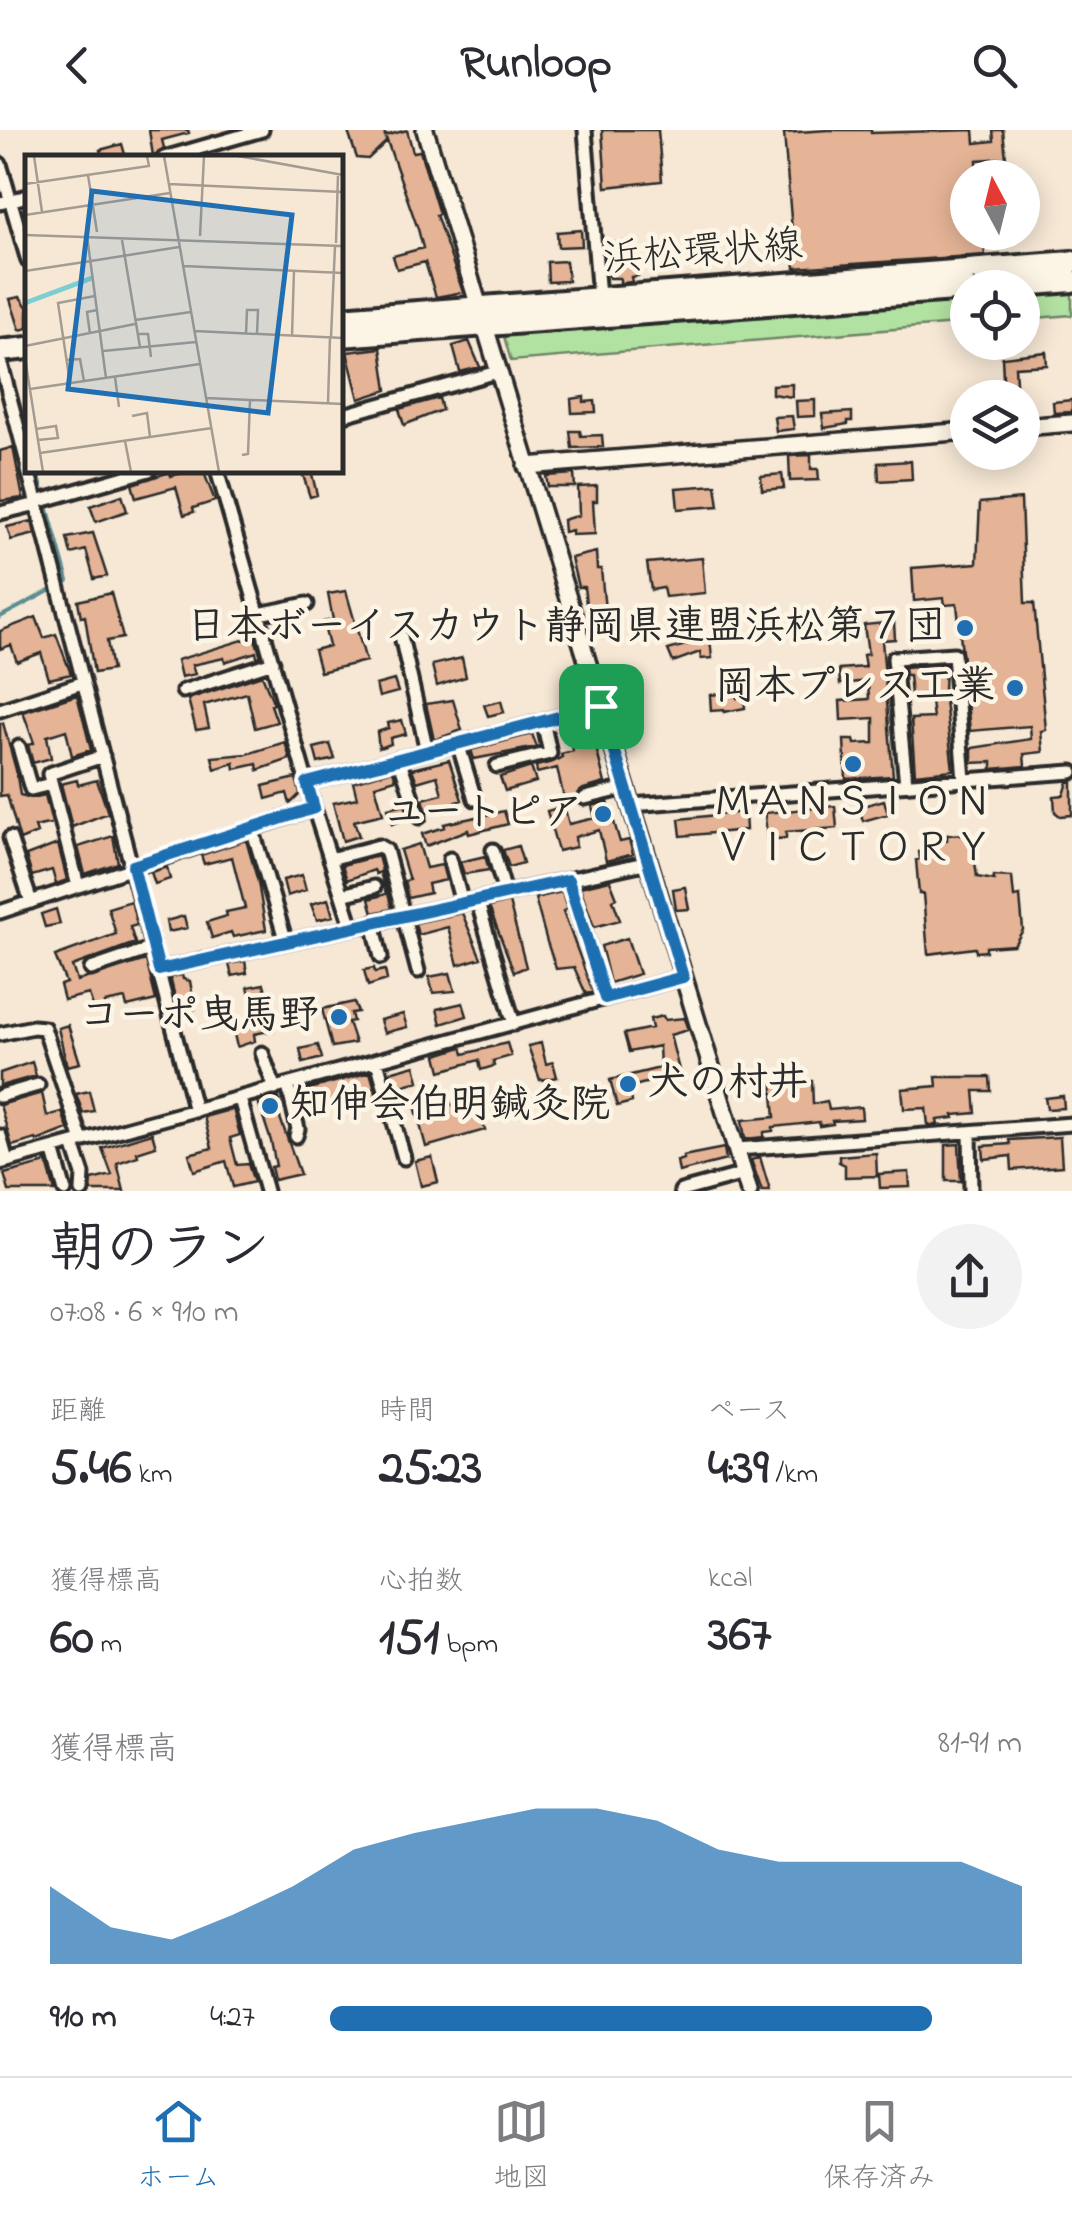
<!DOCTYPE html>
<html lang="ja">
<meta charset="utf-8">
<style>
:root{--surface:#fff;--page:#f2f2f3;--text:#2b2b33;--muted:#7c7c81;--line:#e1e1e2;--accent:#1f6fb2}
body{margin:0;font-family:"Indie Flower","Klee One",sans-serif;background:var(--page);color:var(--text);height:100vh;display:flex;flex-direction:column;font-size:38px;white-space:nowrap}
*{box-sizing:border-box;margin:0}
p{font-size:32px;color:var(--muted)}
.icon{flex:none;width:55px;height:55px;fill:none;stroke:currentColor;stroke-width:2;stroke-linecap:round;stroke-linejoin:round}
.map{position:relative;height:1061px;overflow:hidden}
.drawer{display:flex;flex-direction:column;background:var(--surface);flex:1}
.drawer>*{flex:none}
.needle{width:65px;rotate:353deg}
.fabs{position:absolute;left:950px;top:30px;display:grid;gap:20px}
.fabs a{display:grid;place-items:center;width:90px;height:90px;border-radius:50%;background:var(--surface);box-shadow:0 5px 25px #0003;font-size:50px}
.pin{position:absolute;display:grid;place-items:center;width:85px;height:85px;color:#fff;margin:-42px;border-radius:20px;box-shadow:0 5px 15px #0006}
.round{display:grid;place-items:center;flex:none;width:105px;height:105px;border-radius:52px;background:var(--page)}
.summary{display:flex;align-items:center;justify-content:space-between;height:170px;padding:0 50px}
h1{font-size:55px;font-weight:700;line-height:75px}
.figures{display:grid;grid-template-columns:repeat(3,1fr);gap:15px;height:170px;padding:10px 50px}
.figures div{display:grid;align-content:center}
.figures b{font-size:50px;font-weight:700}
.figures small{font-size:28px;font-weight:400}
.figures p{font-size:28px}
.chart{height:280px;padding:20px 50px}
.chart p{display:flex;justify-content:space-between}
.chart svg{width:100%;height:180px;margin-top:10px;fill:var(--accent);opacity:.7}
ul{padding:0 50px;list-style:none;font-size:32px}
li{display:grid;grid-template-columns:160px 120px 1fr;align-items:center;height:75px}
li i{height:25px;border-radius:12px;background:var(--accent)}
header{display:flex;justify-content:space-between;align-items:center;height:130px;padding:0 50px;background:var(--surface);font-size:45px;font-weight:700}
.dock{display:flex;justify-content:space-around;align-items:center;height:140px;border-top:2px solid var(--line);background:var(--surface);font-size:28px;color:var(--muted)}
.dock a{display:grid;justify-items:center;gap:5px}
.dock .current{color:var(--accent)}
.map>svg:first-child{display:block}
.green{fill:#b2e2a2;stroke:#6e8666;stroke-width:2.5}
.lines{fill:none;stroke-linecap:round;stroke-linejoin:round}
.stream{stroke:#5c8d90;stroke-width:4}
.building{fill:#e5b496;stroke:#2b2b2b;stroke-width:2.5}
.street-casing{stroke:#2b2b2b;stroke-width:19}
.secondary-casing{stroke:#2b2b2b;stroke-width:22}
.highway-casing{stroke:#2b2b2b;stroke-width:28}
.street{stroke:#fcf5e5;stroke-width:11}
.secondary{stroke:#fcf5e5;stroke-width:15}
.highway{stroke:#fcf5e5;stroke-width:20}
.route-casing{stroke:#fff;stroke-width:20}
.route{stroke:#1f6fb2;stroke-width:12}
.poi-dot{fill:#1f6fb2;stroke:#fcf5e5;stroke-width:4}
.labels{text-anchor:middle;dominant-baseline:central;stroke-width:9;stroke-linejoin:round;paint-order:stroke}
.street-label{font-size:40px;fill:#2b2b2b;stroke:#fcf5e5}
.poi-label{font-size:40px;font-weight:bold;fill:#2b2b2b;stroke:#fcf5e5;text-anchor:end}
.inset-river{fill:none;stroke:#7cced3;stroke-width:5}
.inset-road{fill:none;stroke:#a59c91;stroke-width:2.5}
.view{fill:#1f6fb2;fill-opacity:0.15;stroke:#1f6fb2;stroke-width:5}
.inset-edge{fill:none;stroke:#2b2b2b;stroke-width:5}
</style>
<header><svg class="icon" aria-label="back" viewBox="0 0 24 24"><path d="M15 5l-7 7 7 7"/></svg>Runloop<svg class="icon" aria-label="search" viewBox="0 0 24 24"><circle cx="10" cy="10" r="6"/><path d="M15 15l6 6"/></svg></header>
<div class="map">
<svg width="1072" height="1061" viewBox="0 0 1072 1061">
<rect width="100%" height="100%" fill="#f7e8d5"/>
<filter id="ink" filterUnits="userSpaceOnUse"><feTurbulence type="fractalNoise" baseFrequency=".01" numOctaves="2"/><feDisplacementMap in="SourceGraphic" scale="20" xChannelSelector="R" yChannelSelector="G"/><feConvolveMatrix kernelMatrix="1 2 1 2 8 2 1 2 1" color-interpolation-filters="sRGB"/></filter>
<g filter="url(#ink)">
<path class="green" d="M1072,161V185L1023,189V165Z
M967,169V193L511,231L503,203Z"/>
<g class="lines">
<path class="stream" d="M13,254L28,306
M0,487L68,451L37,340"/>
</g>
<path class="building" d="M149,0H188L189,3L162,10L164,18L153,26Z
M354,0H384L385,6L407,0L413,22L420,21L439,84L436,85L463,162L436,167L425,132L397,139L393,126L423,118L418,99L386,8V12L368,29L357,28L348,2Z
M602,0H658L662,51L606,57Z
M828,0H871V3L974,0L975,13L994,11L993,0H1003L1006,28L977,30L978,48H968V102H983L985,125L795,138L784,3Z
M122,14L126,28H102L100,20Z
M581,100L582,116L558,117L557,102Z
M634,111L638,146L631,147L632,152L623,153H620V148H609L607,113Z
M566,131L568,151L548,152L547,132Z
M20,167L28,178V198L20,200L10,169Z
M469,211L480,237L460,242L453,216Z
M381,218L387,260L359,269L347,222Z
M1046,222L1047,235L1015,237L1017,268H1004L1002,227Z
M792,254V267L772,264V255Z
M584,267V272L595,271L596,282L572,283L571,269Z
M439,268L442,280L404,295L399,279Z
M815,270V286L797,287L796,271Z
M1072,270V282L1054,283L1053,272Z
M852,282V291H848V294L824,298L822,284Z
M792,286L794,299L776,301L774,287Z
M570,301H580L581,306L602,305L603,317L572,318Z
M13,317L23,368L0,371V321Z
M811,325V339H818L819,350L790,351L789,326Z
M911,331L912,349L879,351L878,333Z
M194,340H203L215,371L193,378L194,382L184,385L176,357L136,368L132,354L170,342L171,346Z
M311,340L317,365L310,367L302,342Z
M574,344L575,357H548L546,346Z
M782,344L784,358L762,360L761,346Z
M716,355L719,376L678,379L676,358Z
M597,356V371H593L595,404L572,405V400L564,402L563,390L579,385L578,357Z
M122,365L127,381L96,392L90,376Z
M1021,369L1025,473H1034L1046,600L1041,601L1043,622L1024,624L1025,636L992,639V632L972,633V618L1031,609L1030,596L970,601L957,474L945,475L944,468L914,471L912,438L977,433L980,373Z
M32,391L35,404L11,410L7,397Z
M93,403L107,446L94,449L86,420L71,424L67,408Z
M596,422L597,439H601L605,480L587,482L584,457H578L571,428Z
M702,428L705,463L665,467L663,458L651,460L647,433Z
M346,461L366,531L320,542L314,520L329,516L323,492L333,490L328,464Z
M111,463L123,508L107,511L112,540L94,543L85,486L81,487L78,471Z
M36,487L44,508L56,504L71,544L49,549L41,523L17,532L11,515L0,519V501Z
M894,492L895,509L882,510L893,646L846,649L844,610H854L855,614L874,613V588L841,590L840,571L869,569L868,551L840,554L839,539L865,537L863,525L868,524L864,495Z
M251,497L261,526L257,527L256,522L225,532L224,528L192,535L195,544L181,547L177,530L253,507Z
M710,508L712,528L701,529L700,522L673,532L668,520Z
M462,528L466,547L437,556L432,535Z
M945,534L944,562L953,640L915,644L911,589L933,588L930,563L911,565L909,545H905L904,537Z
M262,545L274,574L271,575L277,592L255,598L247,563L204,575L209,598L196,600L188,569Z
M394,550L398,562L379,567L376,555Z
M736,562L737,568L744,567L745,578L724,582V580L711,581L710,565Z
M77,565L91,620L72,626L66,600L47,606L51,628L33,633L28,615L34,613L23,582Z
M453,570L462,600L434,610L426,574Z
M501,571L504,582L488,586L484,575Z
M593,588L594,592L590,594L605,653L583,659L576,666L564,668L557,638L537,643L536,636L553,632L562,627L561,624L573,621L568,598L560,600L559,597Z
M402,590L406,604L390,608L391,614L379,618L377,602L389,598L388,593Z
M0,593H3L16,640L20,665L32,668L45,665L52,693L35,697L37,703L20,710L7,665L0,666Z
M532,604L537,617L474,629L471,620Z
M285,612L290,629L258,640L257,634L235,639L234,633L215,639L212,627L247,624Z
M330,614L335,629L318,633L314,618Z
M449,630L462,670L427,682L423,669L442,664L437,646L417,652L412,639Z
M531,637L536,652L505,661L500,647Z
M393,640L396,649L375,655L383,684L354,691L359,706L343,711L333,673L357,668L353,652Z
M296,648L300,664L290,674L287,663L266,669L263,656Z
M77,650L78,655L97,650L108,683L72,697L61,654Z
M1072,651V685L1060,686L1055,682L1054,666L1064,665L1068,652Z
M884,670L888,684L863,691L859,677Z
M608,672L620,712L629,710L633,724L606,731L599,700L575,707L576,717L558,721L547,681L564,676L569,694L595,688L592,676Z
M405,674L409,688L392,694L388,678Z
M835,676L837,698L786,702V708L767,710L765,683Z
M504,681L508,694L469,704L468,700L426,716L422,704L445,697L444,694Z
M745,682L746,700L681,706L679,689Z
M966,704V709H972L977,747L994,750V746L1012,747L1014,767L1020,766L1023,800L1014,815L986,817V821L976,822L975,818L928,824L923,764H919L916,730L920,729L919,722L923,721V713L947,710V705Z
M113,706L118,733L85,744L78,717Z
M246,710L258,752L266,800L233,807L231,802L212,808L207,792L227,786L226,782L245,778L232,727L204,734L201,725Z
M58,714L67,750L56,754L52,740L32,746L26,726Z
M419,714L426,738L442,735L446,750L428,754L430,763L408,768L404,751L409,750L400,720Z
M518,716L523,733L509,737L503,720Z
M378,726L392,779L373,783L369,769L386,764L380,742L376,744L374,740L347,750L342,735Z
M485,726L489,740L464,744L460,732Z
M167,737L170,749L155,754L151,742Z
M302,745L306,760L287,766L283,750Z
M610,750L617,768L613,770L620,790L594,797L580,757Z
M685,757L689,779L676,780L673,759Z
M562,762L567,779L563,781L593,862L586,864L574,837L556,839L547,812L535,768Z
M328,769L333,786L317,790L311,774Z
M131,771L137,795L130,797L135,813L72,836L77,851L146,830L156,870L127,877L125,869L105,873L106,878L94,881L89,864L64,870L60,855L66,853L55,826L116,804L108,778Z
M509,772L526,837L514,842L489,777Z
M56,779L60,794L45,797L41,784Z
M462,783L481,828L458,835L448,797L418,805L415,793Z
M184,786L187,798L168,802L166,791Z
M627,808L639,844L610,853L601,816Z
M245,831L247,843L232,846L229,834Z
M374,838L375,842L385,840L387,850L368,856L364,840Z
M450,843L455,861L433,863L429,847Z
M182,845L183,849L190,851L195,879L179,883L170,847Z
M264,854L273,884L256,887L248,857Z
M354,872L358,882L351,883L353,891L348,892L355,913L332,917L322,879Z
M463,873L467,886L441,894L437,879Z
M403,884L407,897L384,903L380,890Z
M663,886L665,890L684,888L688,900L670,905L680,944L630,957L632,972L617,976L610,950L660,938L659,916L629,922L624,904L652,898L650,889Z
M273,892L274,900L254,904L255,911L237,917L233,900Z
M68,895L80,933L67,936L58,898Z
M507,913L511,926L493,931L494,936L481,940L479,930L441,941L437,925L462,917L464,924Z
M541,913L546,934L553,932L557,947L540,950L528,916Z
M318,915L322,928L303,933L300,919Z
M32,932L36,946L0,956V943Z
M415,935L419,951L394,958L390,942Z
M370,942L379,973L371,975L368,964L325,976L326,981L317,984L316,977L304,981L299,962Z
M936,947H990L991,961H974L976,983L953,985L954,988L937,990L938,995H928L926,978L904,979L902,959L937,956Z
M812,951L813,974L827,971L829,980L861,977L862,989L832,991L833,994L820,996L819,992L773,997V1001L764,1002V1007L745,1009L742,990L775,987L772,953Z
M89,961L94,981L83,983L76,964Z
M42,963L47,986L62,982L68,999L37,1011L36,1009L12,1016L0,975Z
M431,966L434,975L449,970L452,975L476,970L485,1000L426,1017L414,972Z
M1063,966L1064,978L1047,979L1045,968Z
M279,968L282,980L278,982L300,1044L274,1050L271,1037L276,1036L271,1011L258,972Z
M233,979L240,1005L230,1008L237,1035L248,1034L254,1052L233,1057L226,1031L194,1041L189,1024L212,1018L204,987Z
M152,1003L156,1016L137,1022L138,1026L117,1033L124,1061H91L92,1050L112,1045L102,1018Z
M1060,1007L1062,1036L1012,1040L1011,1026L984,1029L983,1016L1010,1014L1009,1010Z
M959,1014L961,1051H946V1015Z
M724,1018L726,1030L679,1042L677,1031L684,1029L683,1026Z
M876,1023L877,1046L845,1047V1035L839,1032V1026Z
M432,1027L438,1052L421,1056L415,1031Z
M760,1027L770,1061H762L751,1030Z
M46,1030L55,1061H9L4,1044L43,1034Z
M909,1042L910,1057L880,1058L879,1044Z"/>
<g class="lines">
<g class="street-casing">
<path id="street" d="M585,0L599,167
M164,28L262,0
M0,34L28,131
M0,73L28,66
M1,234L28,336
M340,286L497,242
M28,340L195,981
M217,340L314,678L352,797
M37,372L149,340
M0,383L37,374
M259,484L307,474
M401,506L427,621
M183,561L273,532
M0,580L82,553
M458,613L475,669
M19,617L31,659L51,654
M399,629L419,687
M497,636L550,623L543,591
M307,653L601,576
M906,654L894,528L954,524L964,650
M585,668L626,658
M631,675L1072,642
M252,698L286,812
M10,708L31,772
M493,720L505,763
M330,729L379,716L386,720L418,841
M450,729L462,773
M568,750L605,868
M78,756L49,644L103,626
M342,765L374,757
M477,770L514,894
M0,782L314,678
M373,792L381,827
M91,839L153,818
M159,840L649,732
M0,904L33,897L44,898L82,1011
M262,923L275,959
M377,931L404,1028
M288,956L298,999L296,1006
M0,966L38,955
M240,969L266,1061
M970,1002L971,1061
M0,1006L7,1031
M73,1014L83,1044L82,1061
M53,1019L65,1061
M737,1019L1072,994
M0,1033L683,847
M681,1061L744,1044"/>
</g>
<g class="secondary-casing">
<path id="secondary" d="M425,0L749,1061
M1022,297L1072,293
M526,336L968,301"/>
</g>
<g class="highway-casing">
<path id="highway" d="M981,158L1072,151
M340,188L1072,132
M340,206L968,159
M0,221L28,218"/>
</g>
<use href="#street" class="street"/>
<use href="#secondary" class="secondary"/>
<use href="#highway" class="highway"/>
</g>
</g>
<g class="lines" filter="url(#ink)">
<g class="route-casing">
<path id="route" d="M601,576L683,847L605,868L568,750L159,840L133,736L314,678L307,653Z"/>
</g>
<use href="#route" class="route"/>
</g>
<g class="poi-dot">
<circle cx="965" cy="498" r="10"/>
<circle cx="1015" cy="558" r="10"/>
<circle cx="853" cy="634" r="10"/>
<circle cx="603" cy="684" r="10"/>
<circle cx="339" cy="887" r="10"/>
<circle cx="628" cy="954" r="10"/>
<circle cx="270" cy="976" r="10"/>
</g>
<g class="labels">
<g class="street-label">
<text transform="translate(703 124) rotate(-4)">浜松環状線</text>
</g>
<g class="poi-label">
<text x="945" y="498">日本ボーイスカウト静岡県連盟浜松第７団</text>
<text x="995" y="558">岡本プレス工業</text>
<text x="853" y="674" text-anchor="middle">ＭＡＮＳＩＯＮ<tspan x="853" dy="46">ＶＩＣＴＯＲＹ</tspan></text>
<text x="583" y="684">ユートピア</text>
<text x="319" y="887">コーポ曳馬野</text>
<text x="648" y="954" text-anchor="start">犬の村井</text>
<text x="290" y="976" text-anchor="start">知伸会伯明鍼灸院</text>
</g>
</g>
<g transform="translate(25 25)">
<rect width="318" height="318" fill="#f7e8d5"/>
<path class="inset-river" d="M0,148L67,123"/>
<path class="inset-road" d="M9,1L17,57M139,1L194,317M213,1L318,20M63,20L72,77M0,29L124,11L122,1M144,29L318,37M0,60L145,38M0,80L318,91M62,81L81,223M175,81L179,1M97,85L115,192M311,88L313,19M66,106L154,92M158,111L318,118M0,116L66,106M110,165L166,157M170,176L318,183M65,179L62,157L72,155M112,179H123L126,202M221,179L222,155H233L232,179M267,181L269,115M306,182L310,91M0,191L110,169M78,196L171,187M0,203L18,317M41,205L55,204L59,226M90,222L94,252M45,228L33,148L70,141M5,234L175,209M181,243L318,249M303,248L305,182M107,261L122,258L125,282M11,274L31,271L33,283L13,285M100,286L106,317M15,298L187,273M217,300L223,299L225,245"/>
<path class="view" d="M67,36L267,60L243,258L43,234Z"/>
<rect width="318" height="318" class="inset-edge"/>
</g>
</svg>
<div class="fabs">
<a><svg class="needle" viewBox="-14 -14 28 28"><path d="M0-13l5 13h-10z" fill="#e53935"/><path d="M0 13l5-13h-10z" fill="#7c7c81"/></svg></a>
<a><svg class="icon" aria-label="locate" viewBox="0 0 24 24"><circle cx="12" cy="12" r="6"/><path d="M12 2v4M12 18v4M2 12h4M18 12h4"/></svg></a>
<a><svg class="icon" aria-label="layers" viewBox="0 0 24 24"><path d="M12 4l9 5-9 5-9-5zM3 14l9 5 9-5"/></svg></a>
</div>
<div class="pin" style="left:601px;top:576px;background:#1e9e55"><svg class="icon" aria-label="arrive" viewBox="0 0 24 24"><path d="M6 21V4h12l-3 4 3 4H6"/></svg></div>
</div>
<section class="drawer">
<div class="summary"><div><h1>朝のラン</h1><p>07:08 · 6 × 910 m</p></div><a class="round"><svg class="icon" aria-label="share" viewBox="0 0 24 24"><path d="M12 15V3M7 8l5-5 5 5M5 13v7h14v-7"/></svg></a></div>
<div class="figures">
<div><p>距離</p><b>5.46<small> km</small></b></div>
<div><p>時間</p><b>25:23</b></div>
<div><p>ペース</p><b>4:39<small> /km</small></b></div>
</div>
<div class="figures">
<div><p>獲得標高</p><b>60<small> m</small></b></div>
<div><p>心拍数</p><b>151<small> bpm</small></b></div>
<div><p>kcal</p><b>367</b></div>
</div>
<div class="chart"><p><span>獲得標高</span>81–91 m</p>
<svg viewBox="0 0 160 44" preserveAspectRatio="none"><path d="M0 44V25L10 35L20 38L30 32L40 25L50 16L60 12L70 9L80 6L90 6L100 9L110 16L120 19L130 19L140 19L150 19L160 25V44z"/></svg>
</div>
<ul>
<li><b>910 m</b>4:27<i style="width:87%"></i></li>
</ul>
</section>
<nav class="dock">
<a class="current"><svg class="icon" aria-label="home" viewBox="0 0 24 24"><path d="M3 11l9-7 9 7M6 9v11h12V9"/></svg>ホーム</a>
<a><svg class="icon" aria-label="map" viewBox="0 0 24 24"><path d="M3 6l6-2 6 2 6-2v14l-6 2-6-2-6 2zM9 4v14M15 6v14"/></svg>地図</a>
<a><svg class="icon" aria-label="saved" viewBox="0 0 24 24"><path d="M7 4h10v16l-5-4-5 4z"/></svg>保存済み</a>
</nav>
